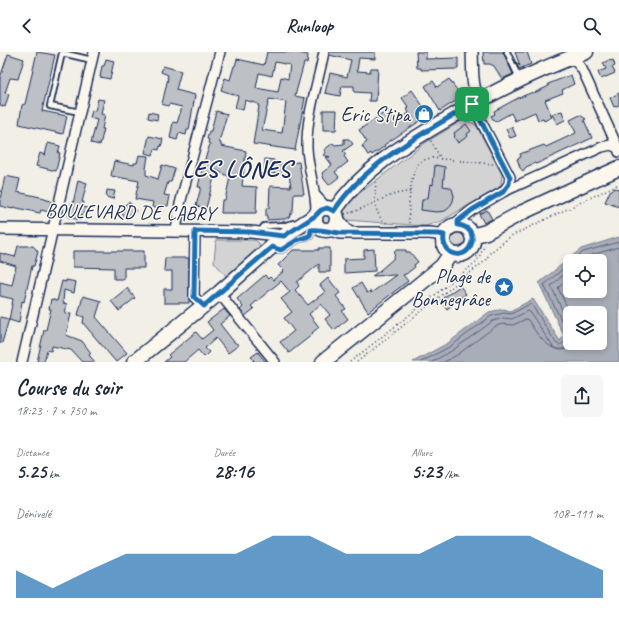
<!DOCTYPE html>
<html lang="fr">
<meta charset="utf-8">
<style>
:root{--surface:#fff;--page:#f6f6f7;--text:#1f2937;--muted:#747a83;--accent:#1f6fb2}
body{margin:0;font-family:Caveat,sans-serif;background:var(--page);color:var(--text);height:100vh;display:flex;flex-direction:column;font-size:15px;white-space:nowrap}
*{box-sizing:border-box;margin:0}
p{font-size:13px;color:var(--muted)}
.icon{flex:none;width:22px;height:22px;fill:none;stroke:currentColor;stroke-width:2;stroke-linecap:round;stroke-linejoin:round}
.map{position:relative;height:310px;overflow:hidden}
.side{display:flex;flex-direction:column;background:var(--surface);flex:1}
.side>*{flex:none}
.tools{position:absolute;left:563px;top:202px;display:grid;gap:8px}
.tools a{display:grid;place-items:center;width:44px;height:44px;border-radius:6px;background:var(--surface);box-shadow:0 2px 6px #0003;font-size:20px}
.pin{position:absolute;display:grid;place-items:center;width:34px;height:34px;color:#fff;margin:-17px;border-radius:8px;box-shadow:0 2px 6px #0006}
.round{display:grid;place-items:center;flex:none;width:42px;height:42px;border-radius:6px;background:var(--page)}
.headline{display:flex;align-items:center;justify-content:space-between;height:68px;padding:0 16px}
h1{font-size:22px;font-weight:700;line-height:30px}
.metrics{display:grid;grid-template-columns:repeat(3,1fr);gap:6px;height:68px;padding:4px 16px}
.metrics div{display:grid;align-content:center}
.metrics b{font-size:20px;font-weight:700}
.metrics small{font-size:11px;font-weight:400}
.metrics p{font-size:11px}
.chart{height:112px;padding:8px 16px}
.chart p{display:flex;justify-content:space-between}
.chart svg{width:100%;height:72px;margin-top:4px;fill:var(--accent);opacity:.7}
header{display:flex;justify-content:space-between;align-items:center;height:52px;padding:0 16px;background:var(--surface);font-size:18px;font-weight:700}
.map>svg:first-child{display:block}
.green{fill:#d2d3d2;stroke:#768198}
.water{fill:#a9adb7;stroke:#707b93;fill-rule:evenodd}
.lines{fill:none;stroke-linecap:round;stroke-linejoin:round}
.shore{stroke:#546182;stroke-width:1}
.building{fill:#bdc0c4;stroke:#1b2f5e;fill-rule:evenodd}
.service-casing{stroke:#1b2f5e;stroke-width:8}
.minor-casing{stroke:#1b2f5e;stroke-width:12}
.tertiary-casing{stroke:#1b2f5e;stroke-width:14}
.primary-casing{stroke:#1b2f5e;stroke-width:17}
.path{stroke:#1b2f5e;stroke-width:1.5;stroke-dasharray:1 3;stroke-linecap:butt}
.service{stroke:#fbf7ec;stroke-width:4.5}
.minor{stroke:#fbf7ec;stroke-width:9}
.tertiary{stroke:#fbf7ec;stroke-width:11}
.primary{stroke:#fbf7ec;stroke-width:14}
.route-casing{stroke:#fff;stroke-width:8}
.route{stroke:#1f6fb2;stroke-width:5}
.labels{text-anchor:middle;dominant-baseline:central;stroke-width:3;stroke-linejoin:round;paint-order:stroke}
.poi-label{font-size:20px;fill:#1b2f5e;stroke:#fbf7ec;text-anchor:end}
.street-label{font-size:20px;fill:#1b2f5e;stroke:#fbf7ec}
.district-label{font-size:24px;font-weight:bold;letter-spacing:1px;fill:#1b2f5e;stroke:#fbf7ec}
</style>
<header><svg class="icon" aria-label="back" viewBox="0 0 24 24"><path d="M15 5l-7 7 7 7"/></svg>Runloop<svg class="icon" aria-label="search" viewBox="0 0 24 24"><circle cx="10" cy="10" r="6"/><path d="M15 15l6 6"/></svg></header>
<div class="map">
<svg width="619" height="310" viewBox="0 0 619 310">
<rect width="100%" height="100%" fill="#f2efe6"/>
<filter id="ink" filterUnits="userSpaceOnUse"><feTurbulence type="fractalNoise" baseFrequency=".025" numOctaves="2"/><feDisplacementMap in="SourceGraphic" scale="8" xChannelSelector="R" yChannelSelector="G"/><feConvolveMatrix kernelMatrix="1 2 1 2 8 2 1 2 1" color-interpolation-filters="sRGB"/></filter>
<g filter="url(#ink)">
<path class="green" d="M461,69L471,70L476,73L502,122L501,133L498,136L440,170L425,174L346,168L343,158L348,150L425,91Z
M321 168a5 5 0 1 1 10 0a5 5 0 1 1-10 0Z
M451 188a7 7 0 1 1 14 0a7 7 0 1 1-14 0Z
M216,188H255L259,191L260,197L228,226L214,210Z"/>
<path class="water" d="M619,185V310H413L448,291L489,260L504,257L510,259L533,247L560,289L564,284L539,231L581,197ZM570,209H600V239H570ZM570,261H600V291H570Z"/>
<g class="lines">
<path class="shore" d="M572,209L583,200L619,190
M580,209L585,205L619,195
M570,217L551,234L570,275
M570,225L558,236L570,261
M421,310L451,294L491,264L504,261L511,262L530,252L532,253L556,291L559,293C564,292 568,287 568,282L544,233L570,211
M432,310L453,298L493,269L503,266L512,267L528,259L530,260L553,295C561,300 565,296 570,291
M444,310L457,303L496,274L503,272L513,273L526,267L528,268C539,286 556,310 577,291"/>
</g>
<path class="building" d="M37,0L55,3L42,59L67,64L63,82L19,72L22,53L25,52Z
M267,0H294L308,3L307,11H304L295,44L305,46L295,98L253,92L259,54H258V52L245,48L243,58L235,56L238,44L221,38L225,26L230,28L234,14H235L237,7L264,13ZM275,10L290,13L288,27L281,25L278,40L256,36L259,21L272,24ZM269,47L286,50L282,81L262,78Z
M330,0H375V7L359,6L357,19L370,20L371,16H378L376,49H369L370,41L354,40V34H342L340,44L325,41L330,21L347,25L351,8L329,3Z
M416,0H426V7L458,6V17L421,18V16H417Z
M483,0H503L513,22L502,27L494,14L490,12H484Z
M515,0H527L531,12L519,17L516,10L520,14Z
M8,2L24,7L18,27L10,26L5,41L9,42L5,55L0,53V26Z
M106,7L114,9L110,27L100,25L102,14H104Z
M609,8L610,9L613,8L615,14L612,15L615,21L601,27L598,20L606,17L603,11Z
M163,14L181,19L176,38L195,43L189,78H187L186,83L179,81L177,88L170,86L173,70L177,71L182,55L169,52L168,54L162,52L168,26H167L168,23L161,20Z
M571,23L574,32L562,38L563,41L545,48L552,65L544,69L543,66L538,68L535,60L515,69L511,61L495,70L491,64L495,62L494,59L518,46L533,40L534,41L549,34L548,32Z
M449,27L462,45L440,59L425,34L433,29L437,35Z
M412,38L429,63L384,93L385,94L372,103L371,101L368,103L362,94L367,90L359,78L388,58L396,70L409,61L407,57L409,56L402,46Z
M619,41V53L614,55L610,46Z
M98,47L104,48L101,62L105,63L102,77H104L100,93L91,91L97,68L90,66L92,58L95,59Z
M323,58H337L336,78H323Z
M216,59L227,62L219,90L221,91V94L246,99L242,134L257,135L256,161H221L222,148H225L230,125L216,118L206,156L196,154L201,135H198L203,113L210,92L208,91L209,88L207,87L209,79H211Z
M562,59L565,68L557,72L552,62Z
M149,60L158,62L157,68L148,66Z
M580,63L586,67L584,68L592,86L536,112L535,111L526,115L523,119L520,116L519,112L517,107L521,105L520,102L544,93L546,95L576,81L570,68Z
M466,72L471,79L467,82L468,84L458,91L454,85L455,84L454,81Z
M512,75L516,84L510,86L506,77Z
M149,84L163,87L161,95L160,94L159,98L155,97L153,103L145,101Z
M344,87H349L353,92L343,99L346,102L344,104L348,110L335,120L339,125L329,133L324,127L322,121L332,113L326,105H330L323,103L326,101L324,98L333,91L335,93L344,92Z
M48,91L60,94L58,101H60L56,119L36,114L40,101L45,103Z
M139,103L148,104L146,117V123L158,127L162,113L175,117L171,130H168L164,143L170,144L168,154L161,153L160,157L152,155L153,150L135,147L139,129L111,124L114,109L134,113V111H137Z
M265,107L274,108V110H279V112L299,110L304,142H294L293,158L289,165L285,167L267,168V164H266V156H269L270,134L291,135L289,122L264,121Z
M435,113L445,115L443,134L449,135L452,137L454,144L453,149L449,156L445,159L436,160L421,158L422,148H424L425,146H428L430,132L433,133Z
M5,124L20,127L17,140L45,146L44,147L51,149L49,160L41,158L40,161L13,155V157L0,154V147Z
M78,128L87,131L82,150H84L83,155L90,157L81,163L80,168L68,165L71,151L73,152Z
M615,136L619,137V155L605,150L610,139Z
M107,138L115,139L113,147L106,145Z
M129,150L136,159L125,166L119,157Z
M487,158L492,167L484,171L479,162Z
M18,194H33L36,197L38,200L34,214H32L24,250L22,249L19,271L9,268L13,247L0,244V230L12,233L16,214L0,209V201L15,205Z
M319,196H330V220H319V212L297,230L299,234L295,238L308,253L325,240L320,233L328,226L340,241L336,244L346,257L342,259L348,267L334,278L325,267L330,263L321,252L309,262L319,275L312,281L313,282L289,301L280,290L294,279L284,266L292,260L281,247L290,240L281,229L251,254L254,257L245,264L240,258L243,255L237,247L265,223L268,227L270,225L273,228L284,219L278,213L293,198H319Z
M374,197L375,219L344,221V207L364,206V198Z
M395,198H406V200H410L418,210L414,213L415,215L406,222L403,223L408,229L368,260L353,236L361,231L367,241L370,239L371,241L396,223L372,224L381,218L379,219L394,206Z
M73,199H144V216H124V227H114V216L73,215Z
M165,206H189V251H164V237H172V219H164Z
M66,228L76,230L74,241L64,238L63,251L67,252L65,261L71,262L66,283L82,289L91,301L89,303L95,310H82L71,298L52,294L51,299L47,298L44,310H37L44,278H46L51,257H49L51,247L57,249L62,229L66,230Z
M460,234L466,242L447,257L440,248Z
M127,236L135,246L119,259L111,249Z
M83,244L101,249L96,265L127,301L116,310L83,271L84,265L78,263Z
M224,257L230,264L220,272L234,290L239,293L228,301L216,286L205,296L209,300L204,305L198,298L184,310H164L170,305L168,303L196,280L202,287L213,278L207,270Z
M0,265L9,267L2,291H0Z
M258,300L260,303L266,310H251L254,308L251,305Z"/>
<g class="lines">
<g class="service-casing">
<path id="service" d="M507,0L519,26
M80,60L50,54L62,1L92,8
M260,180L264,174L286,173L294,171
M274,195L281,198L297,188L310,184L311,178"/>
</g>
<g class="minor-casing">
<path id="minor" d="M570,6L577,11L582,17L618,96
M472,52L510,125L509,132L504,139
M316,144L327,156
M316,162C317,140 308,119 307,96C306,63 318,32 324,0
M458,173V169L472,158L503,140L602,95L611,93L618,96L619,100
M176,179L180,152L220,0
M195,179L194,245L204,254
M219,241L275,310
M22,310L94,0"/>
</g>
<g class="tertiary-casing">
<path id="tertiary" d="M472,0C473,16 471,34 479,48
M338,167L349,181
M0,177L251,180L284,184
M331,178L340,181H430L444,183"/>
</g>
<g class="primary-casing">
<path id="primary" d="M315 167a11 11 0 1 1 22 0a11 11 0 1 1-22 0Z
M334,159C361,119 403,93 444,69C489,42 536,18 586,0
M443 188a15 15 0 1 1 30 0a15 15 0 1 1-30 0Z
M472,184L486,180L523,160L619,116
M134,310L219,241L284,184L315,164
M323,310L436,219L442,214L451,201"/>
</g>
<path class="path" d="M431,89L441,107
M376,130C375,147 372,153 382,168L387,171
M345,162C369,157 386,140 411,140
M409,171C408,157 410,123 418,112C421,108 427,107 432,106L492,112L494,111
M473,202L478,205
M350,310L469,216L477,209L485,193
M357,310L485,209L490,201L511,184L619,132"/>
<use href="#service" class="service"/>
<use href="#minor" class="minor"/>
<use href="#tertiary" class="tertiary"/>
<use href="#primary" class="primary"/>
</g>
</g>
<g class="lines" filter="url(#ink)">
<g class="route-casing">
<path id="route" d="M472,52L510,125L509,132L503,140L472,158L458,169V173C484,176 470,212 450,200C444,196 443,190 444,183L439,182L340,181C330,180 322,177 311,178L310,184L297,188L281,198L272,195L204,254L194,245L195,179L250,180L284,184L315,164L321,158L327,156L334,159C365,111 424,81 472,52Z"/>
</g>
<use href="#route" class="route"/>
</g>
<defs>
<g id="shop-disc" transform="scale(1)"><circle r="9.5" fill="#1f6fb2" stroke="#fbf7ec"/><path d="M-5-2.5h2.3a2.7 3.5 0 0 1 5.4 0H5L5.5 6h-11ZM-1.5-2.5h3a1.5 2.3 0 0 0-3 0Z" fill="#fff"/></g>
<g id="sight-disc" transform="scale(1)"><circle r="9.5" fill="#1f6fb2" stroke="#fbf7ec"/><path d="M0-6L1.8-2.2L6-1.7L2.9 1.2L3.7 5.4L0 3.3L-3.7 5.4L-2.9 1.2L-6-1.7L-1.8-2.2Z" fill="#fff"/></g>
</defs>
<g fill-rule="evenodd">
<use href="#shop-disc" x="424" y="62"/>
<use href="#sight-disc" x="504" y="235"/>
</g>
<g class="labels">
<g class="poi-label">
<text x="410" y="62">Eric Stipa</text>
<text x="490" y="224">Plage de<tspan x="490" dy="23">Bonnegrâce</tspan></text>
</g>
<g class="street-label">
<text transform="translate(130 160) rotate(1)">BOULEVARD DE CABRY</text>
</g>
<g class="district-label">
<text x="237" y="117">LES LÔNES</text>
</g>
</g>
</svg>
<div class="tools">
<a><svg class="icon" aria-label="locate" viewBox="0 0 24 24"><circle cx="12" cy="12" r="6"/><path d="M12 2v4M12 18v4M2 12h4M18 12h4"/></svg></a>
<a><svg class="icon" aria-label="layers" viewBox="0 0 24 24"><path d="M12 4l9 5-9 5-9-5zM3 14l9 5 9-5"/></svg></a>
</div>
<div class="pin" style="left:472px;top:52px;background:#1e9e55"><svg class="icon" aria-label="arrive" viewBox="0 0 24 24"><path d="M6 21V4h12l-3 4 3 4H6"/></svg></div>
</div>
<section class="side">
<div class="headline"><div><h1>Course du soir</h1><p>18:23 · 7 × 750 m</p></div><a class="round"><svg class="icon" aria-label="share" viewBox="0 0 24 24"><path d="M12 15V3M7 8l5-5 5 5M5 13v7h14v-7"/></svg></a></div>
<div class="metrics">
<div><p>Distance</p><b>5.25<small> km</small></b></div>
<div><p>Durée</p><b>28:16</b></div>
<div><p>Allure</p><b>5:23<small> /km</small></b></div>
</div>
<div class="chart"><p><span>Dénivelé</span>108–111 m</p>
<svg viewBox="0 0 160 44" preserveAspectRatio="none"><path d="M0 44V27L10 38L20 27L30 17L40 17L50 17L60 17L70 6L80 6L90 17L100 17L110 17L120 6L130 6L140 6L150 17L160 27V44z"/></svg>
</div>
</section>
